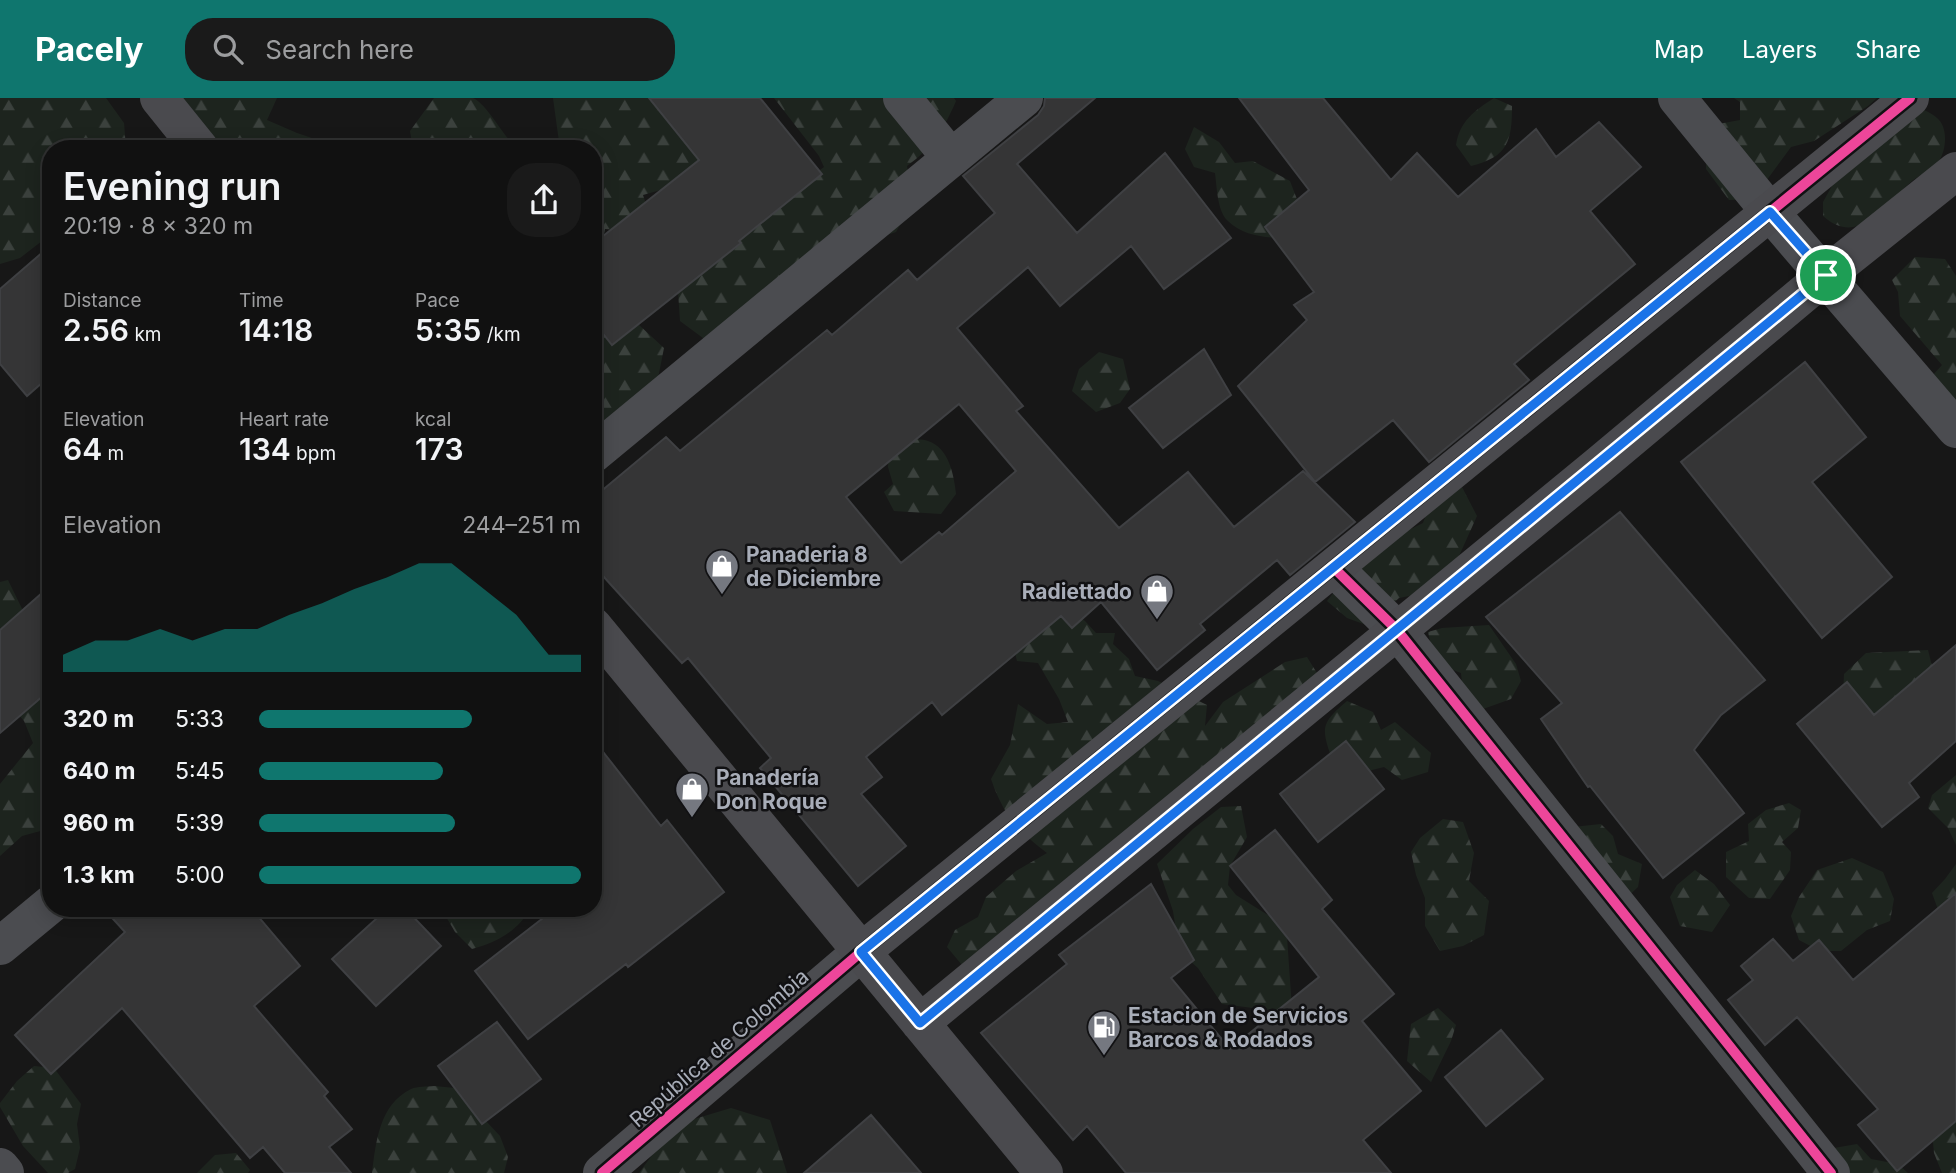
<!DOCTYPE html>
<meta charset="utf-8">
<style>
:root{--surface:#111;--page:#1a1a1a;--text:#f1f3f6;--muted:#9c9d9f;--line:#303131;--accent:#0f766e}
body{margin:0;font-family:Inter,sans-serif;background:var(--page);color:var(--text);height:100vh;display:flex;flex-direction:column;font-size:26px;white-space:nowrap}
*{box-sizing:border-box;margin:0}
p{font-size:23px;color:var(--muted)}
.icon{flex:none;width:38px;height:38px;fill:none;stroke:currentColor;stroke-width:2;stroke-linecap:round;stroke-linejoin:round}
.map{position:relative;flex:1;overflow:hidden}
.details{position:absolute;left:42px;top:42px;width:560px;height:777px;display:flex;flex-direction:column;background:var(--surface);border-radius:28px;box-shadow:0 4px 18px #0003,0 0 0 2px var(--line)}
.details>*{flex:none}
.pin{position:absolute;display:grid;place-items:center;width:60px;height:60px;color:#fff;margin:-30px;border:4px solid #fff;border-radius:50%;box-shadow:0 2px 7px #0007}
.round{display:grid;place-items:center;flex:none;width:74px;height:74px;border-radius:28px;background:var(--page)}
.summary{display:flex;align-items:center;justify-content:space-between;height:119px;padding:0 21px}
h1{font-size:38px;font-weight:600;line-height:52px}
.metrics{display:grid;grid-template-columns:repeat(3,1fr);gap:10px;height:119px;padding:7px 21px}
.metrics div{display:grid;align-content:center}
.metrics b{font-size:30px;font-weight:600}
.metrics small{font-size:19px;font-weight:400}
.metrics p{font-size:19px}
.chart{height:196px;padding:14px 21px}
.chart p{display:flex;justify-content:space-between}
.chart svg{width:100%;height:126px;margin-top:7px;fill:var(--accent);opacity:.7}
ul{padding:0 21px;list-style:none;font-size:23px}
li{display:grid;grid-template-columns:112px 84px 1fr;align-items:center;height:52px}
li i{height:18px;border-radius:9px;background:var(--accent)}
header{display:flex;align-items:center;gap:42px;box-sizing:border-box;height:98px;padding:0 35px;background:var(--accent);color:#fff}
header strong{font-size:33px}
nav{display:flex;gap:38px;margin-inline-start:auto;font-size:24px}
.search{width:490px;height:63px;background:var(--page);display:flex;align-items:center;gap:18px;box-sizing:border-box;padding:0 24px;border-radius:28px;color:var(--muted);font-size:26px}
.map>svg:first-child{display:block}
.forest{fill:url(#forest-firs)}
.building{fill:#353536;stroke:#3f4043;stroke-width:2;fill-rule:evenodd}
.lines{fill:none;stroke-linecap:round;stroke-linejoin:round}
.street{stroke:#4b4c50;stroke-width:38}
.secondary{stroke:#4a4a4e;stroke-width:38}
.cycleway-casing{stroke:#111113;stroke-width:15}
.cycleway{stroke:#ed469a;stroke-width:10}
.route-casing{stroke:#fff;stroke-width:14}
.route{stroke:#1a73e8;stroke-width:9}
.labels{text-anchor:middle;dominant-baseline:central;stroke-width:5;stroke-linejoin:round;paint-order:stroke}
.poi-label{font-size:21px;font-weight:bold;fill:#a8adb8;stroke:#111113;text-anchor:start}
.street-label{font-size:21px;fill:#a8adb8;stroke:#111113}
</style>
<header>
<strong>Pacely</strong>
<div class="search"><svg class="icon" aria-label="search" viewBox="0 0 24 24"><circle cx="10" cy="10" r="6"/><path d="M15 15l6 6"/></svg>Search here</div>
<nav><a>Map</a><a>Layers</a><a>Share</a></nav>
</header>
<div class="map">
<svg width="1956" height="1075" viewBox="0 0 1956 1075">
<defs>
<pattern id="forest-firs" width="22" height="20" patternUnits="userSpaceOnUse" patternTransform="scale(1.75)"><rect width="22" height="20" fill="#1d241e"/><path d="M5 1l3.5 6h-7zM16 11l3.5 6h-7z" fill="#3b413d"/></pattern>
</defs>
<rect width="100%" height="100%" fill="#171717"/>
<path class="forest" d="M0,0H106L124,25L126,49L125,51H51V136L20,160L0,166Z
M155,0H277L267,22L297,35L333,47L334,51H262L253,40L226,46L208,40Z
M434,0C445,0 463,0 473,0C486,5 504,39 517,51H413L410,33Z
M553,0H651L710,72L671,89L643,97L652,125L632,133L605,131L602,148L593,167V51H560Z
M774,0H954L956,3C944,31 932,50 907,68L913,104L896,134L869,143L707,243L680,223L677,179L824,69L819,58Z
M1494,0L1512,8C1512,43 1508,59 1471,68L1456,47C1460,23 1474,13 1494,0Z
M1734,0H1877L1868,8L1814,43L1791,49L1753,101L1729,102L1706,71V45L1713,27L1740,22V4Z
M1920,10C1926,13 1935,17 1939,22C1948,32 1946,52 1939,63C1933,71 1920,77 1912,83C1887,104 1860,151 1823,118V104L1837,79Z
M1194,29L1219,44L1235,65L1253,63L1290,83L1303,117L1286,140C1266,140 1243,138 1228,123C1217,113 1217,89 1215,75L1194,69L1185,51Z
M1915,159L1945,161L1956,178V322L1923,288L1942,267L1900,218L1898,194L1892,182Z
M625,214L664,250L658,280L593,353V225Z
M1099,254L1123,261L1130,291L1120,305L1096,314L1072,293L1079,271Z
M905,341C912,341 922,341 928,343C949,350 954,377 956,396L941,416L894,413L884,394L893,386L888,369L889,352Z
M1437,386L1462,389L1477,418L1459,458L1424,495L1399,500L1369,528L1347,520L1327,503C1358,465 1378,446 1423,425Z
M8,482L28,523L51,546V725L44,732L22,738L0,758V686L33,645L24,623L0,595V484Z
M1068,512L1085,523L1096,535H1115L1113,546L1129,561L1135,578L1158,583L1207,607L1205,628L1223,604L1285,564L1307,559L1320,580L962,867L947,849L955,832L978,819L986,799L1016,773L1047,755C1017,732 1004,718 991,681L1010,647L1018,606L1047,626L1068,624L1059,601L1038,565L1017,563L1012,542Z
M1489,527L1516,566L1521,583L1511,601L1483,611L1464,603L1461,575C1440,568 1432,555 1428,534L1442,530Z
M1928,552L1936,584L1893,630L1843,600L1844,576L1866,555Z
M1347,603L1373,614L1381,632L1395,624L1431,655L1428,674L1402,682L1384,669L1360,675L1333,664C1321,630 1320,626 1347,603Z
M1956,677V747L1948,730L1928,710L1932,697Z
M1789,705L1801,712L1798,730L1782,744L1791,754L1790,772L1770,801L1749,800L1726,779V754L1749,743L1748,726L1766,712Z
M1241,708L1247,739L1230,768L1228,787L1236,797L1271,819L1287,839L1293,925L1253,910L1222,906L1198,870L1179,853L1173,813L1157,766L1193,731L1221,709Z
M1443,721L1463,724L1474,755L1469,783L1489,803L1484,837L1463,848L1440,853L1425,828V800L1416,777L1411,754L1420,740Z
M1601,726L1613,738L1618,756L1642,766L1638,789L1619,807L1573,729Z
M1852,760L1883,774L1894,801L1890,823L1867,832L1841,853H1820L1799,842L1791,818L1799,799L1817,772Z
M1956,766V831L1940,817L1932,795L1945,781Z
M1695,772L1714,786L1730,807L1712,834L1680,828L1670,799L1677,787Z
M441,810H530C519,833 495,845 472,851L455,834Z
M1438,910L1456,927L1451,943L1431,984L1407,963L1411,926Z
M34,968L54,970L81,1006L77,1026L80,1050L75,1071L68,1075H48L23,1048L0,1009V1005L17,983Z
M434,988L455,990L500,1038L508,1059L504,1075H372C376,1044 379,1007 411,991C418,988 427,989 434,988Z
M731,1010L770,1022L787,1075H639L658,1049L691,1022Z
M1956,1020V1075H1942L1934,1055L1932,1033Z
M1857,1046L1871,1061L1898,1066L1908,1075H1819L1834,1050Z
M236,1055L250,1072L248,1075H197L215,1057Z"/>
<path class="building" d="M649,0H760L822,76L739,143L741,145L612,247L593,223V146L699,62Z
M1045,0H1095L1017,66L1077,135L1165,55L1231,140L1164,191L1131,148L1060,208L1028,169L957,230L1023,308L1016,313L1119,430L1188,374L1234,429L1303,373L1355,424L1290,477L1277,462L1200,526L1205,532L1157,572L1101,504L1072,530L1061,518L942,617L932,604L866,659L882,679L861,696L906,748L858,788L760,670L771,660L688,560L682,565L593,467V400L666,339L680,353L827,232L832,237L908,172L917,182L995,115L963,78L1038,17L1044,8ZM959,306L1016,373L942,437L939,434L901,465L846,399Z
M1239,0H1323L1391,82L1417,55L1458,99L1536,31L1556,59L1599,24L1641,69L1590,113L1635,166L1514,266L1529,282L1429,364L1393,322L1315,384L1238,288L1307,222L1294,207L1314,194L1265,129L1309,92Z
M51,147V277L27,298L0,266V191Z
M1204,251L1231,297L1163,350L1129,310Z
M1805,264L1866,339L1812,384L1892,479L1822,540L1681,364Z
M1620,414L1765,582L1721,617L1694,652L1744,715L1663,780L1590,688L1588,689L1541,621L1562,605L1486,519Z
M51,487V591L0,635V532Z
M1956,547V643L1909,685L1919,699L1882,729L1797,626L1847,584L1874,617Z
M593,641L661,728L667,722L724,794L628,869L626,866L528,941L475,873L556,810H593Z
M1346,643L1384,691L1318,744L1280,696Z
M1275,732L1332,802L1322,811L1394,896L1362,923L1421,993L1363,1042L1391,1075H1126L1087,1028L1073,1042L981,935L1067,866L1059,857L1151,786L1194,862L1171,880L1230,951L1319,879L1230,768Z
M1956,795V1023L1897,1073L1858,1027L1878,1011L1797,919L1765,947L1728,902L1753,882L1741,868L1773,841L1793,863L1819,842L1853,882Z
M103,810H251L300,868L254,908L328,994L324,998L352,1031L329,1049L351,1075H285L263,1049L250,1060L122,910L51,976L15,937L125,834Z
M388,810H405L441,848L376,908L332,861Z
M497,924L541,981L482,1026L438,968Z
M1501,932L1543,981L1486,1028L1445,979Z
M871,1017L921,1075H804Z"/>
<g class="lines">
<path class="street" d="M902,0L951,60
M1677,0L1770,114L1956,331
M593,356L1024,0
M1334,470L1397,532L1831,1075
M0,848L51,806
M0,1069L5,1075
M602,1075L861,854"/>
<path class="secondary" d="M159,0L200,51
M593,528L1044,1075
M861,854L1910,0
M920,925L1599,367L1826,177L1956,73"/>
<g class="cycleway-casing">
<path id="cycleway" d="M1334,470L1397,532L1831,1075
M602,1075L861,854L1910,0"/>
</g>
<use href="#cycleway" class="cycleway"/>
</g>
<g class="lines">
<g class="route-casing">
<path id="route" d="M1770,114L1826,177L920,925L861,854Z"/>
</g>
<use href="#route" class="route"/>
</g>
<defs>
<g id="shop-pin" transform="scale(1.75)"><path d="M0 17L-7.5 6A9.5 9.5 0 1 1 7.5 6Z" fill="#757880" stroke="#111113"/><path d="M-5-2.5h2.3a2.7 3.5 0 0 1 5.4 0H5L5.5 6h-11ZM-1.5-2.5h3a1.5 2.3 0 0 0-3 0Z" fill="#fff"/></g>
<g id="fuel-pin" transform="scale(1.75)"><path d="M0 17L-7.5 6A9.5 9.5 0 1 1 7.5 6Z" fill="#757880" stroke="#111113"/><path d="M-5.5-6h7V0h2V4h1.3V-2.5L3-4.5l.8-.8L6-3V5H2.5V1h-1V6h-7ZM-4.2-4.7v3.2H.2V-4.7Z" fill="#fff"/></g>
</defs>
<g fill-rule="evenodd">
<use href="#shop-pin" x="722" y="468"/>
<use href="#shop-pin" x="1157" y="493"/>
<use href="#shop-pin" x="692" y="691"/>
<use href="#fuel-pin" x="1104" y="929"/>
</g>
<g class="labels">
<g class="poi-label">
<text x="746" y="456">Panaderia 8<tspan x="746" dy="24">de Diciembre</tspan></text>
<text x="1132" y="493" text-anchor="end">Radiettado</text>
<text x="716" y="679">Panadería<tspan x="716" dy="24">Don Roque</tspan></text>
<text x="1128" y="917">Estacion de Servicios<tspan x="1128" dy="24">Barcos &amp; Rodados</tspan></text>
</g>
<g class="street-label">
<text transform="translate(719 950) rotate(-41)">República de Colombia</text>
</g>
</g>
</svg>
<div class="pin" style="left:1826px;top:177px;background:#1e9e55"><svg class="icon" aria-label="arrive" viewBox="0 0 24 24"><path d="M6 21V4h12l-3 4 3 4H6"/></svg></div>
<section class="details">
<div class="summary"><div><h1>Evening run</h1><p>20:19 · 8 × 320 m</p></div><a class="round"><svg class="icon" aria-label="share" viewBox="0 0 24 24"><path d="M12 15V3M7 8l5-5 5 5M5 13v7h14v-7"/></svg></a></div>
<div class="metrics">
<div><p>Distance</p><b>2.56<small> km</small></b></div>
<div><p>Time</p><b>14:18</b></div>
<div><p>Pace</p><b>5:35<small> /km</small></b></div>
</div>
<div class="metrics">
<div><p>Elevation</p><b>64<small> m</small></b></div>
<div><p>Heart rate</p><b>134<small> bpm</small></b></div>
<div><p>kcal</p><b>173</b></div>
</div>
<div class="chart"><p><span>Elevation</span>244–251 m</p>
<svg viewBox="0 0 160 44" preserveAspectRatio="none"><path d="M0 44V38L10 33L20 33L30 29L40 33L50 29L60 29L70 24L80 20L90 15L100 11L110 6L120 6L130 15L140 24L150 38L160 38V44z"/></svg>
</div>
<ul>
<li><b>320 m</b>5:33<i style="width:66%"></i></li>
<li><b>640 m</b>5:45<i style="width:57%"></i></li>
<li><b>960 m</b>5:39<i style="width:61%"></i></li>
<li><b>1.3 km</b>5:00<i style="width:100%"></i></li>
</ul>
</section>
</div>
